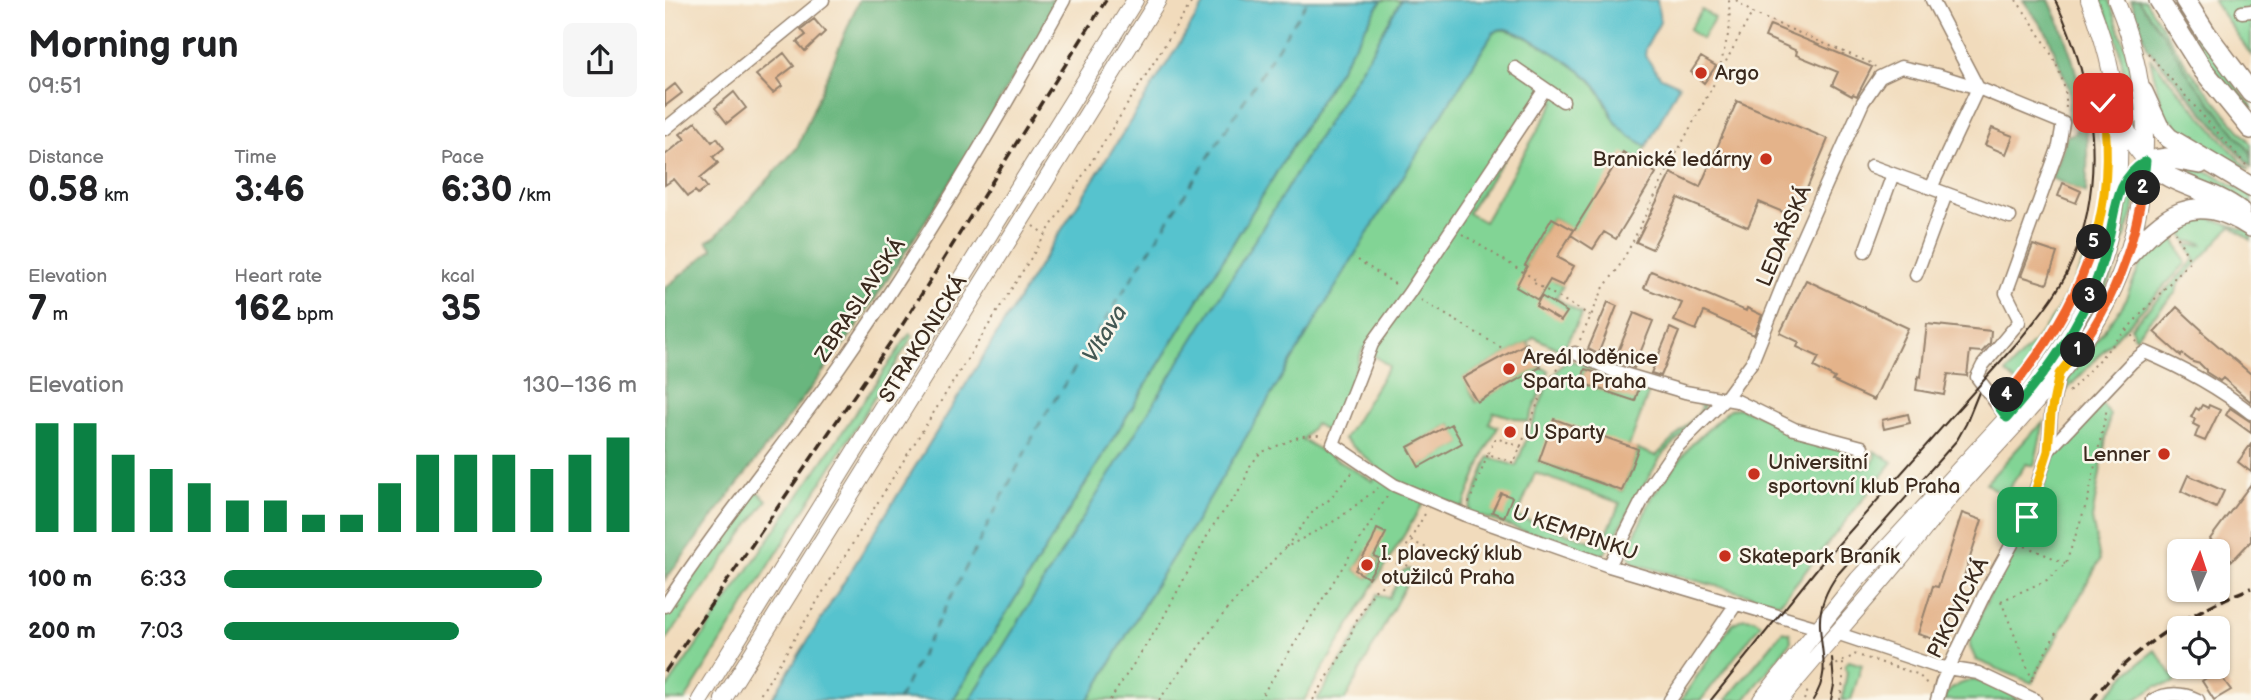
<!DOCTYPE html>
<meta charset="utf-8">
<style>
:root{--surface:#fff;--page:#f6f6f6;--text:#202124;--muted:#757577;--accent:#0b8043}
body{margin:0;font-family:"Balsamiq Sans",sans-serif;background:var(--page);color:var(--text);height:100vh;display:flex;flex-direction:column;font-size:26px;white-space:nowrap}
*{box-sizing:border-box;margin:0}
p{font-size:23px;color:var(--muted)}
.icon{flex:none;width:38px;height:38px;fill:none;stroke:currentColor;stroke-width:2;stroke-linecap:round;stroke-linejoin:round}
.map{position:relative;flex:1;overflow:hidden}
.drawer{display:flex;flex-direction:column;background:var(--surface);width:665px}
.drawer>*{flex:none}
.needle{width:46px;rotate:3deg}
.controls{position:absolute;left:1502px;top:539px;display:grid;gap:14px}
.controls a{display:grid;place-items:center;width:63px;height:63px;border-radius:10px;background:var(--surface);box-shadow:0 2px 5px #0004;font-size:35px}
.pin{position:absolute;display:grid;place-items:center;width:60px;height:60px;color:#fff;margin:-30px;border-radius:14px;box-shadow:0 4px 10px #0006}
.km{position:absolute;width:35px;height:35px;margin:-18px;border-radius:50%;background:#222;color:#fff;font-size:19px;line-height:35px;text-align:center}
.round{display:grid;place-items:center;flex:none;width:74px;height:74px;border-radius:10px;background:var(--page)}
.head{display:flex;align-items:center;justify-content:space-between;height:119px;padding:0 28px}
h1{font-size:38px;font-weight:800;line-height:52px}
.figures{display:grid;grid-template-columns:repeat(3,1fr);gap:10px;height:119px;padding:7px 28px}
.figures div{display:grid;align-content:center}
.figures b{font-size:35px;font-weight:800}
.figures small{font-size:19px;font-weight:400}
.figures p{font-size:19px}
.chart{height:196px;padding:14px 28px}
.chart p{display:flex;justify-content:space-between}
.chart svg{width:100%;height:126px;margin-top:7px;stroke:var(--accent);stroke-width:6}
ul{padding:0 28px;list-style:none;font-size:23px}
li{display:grid;grid-template-columns:112px 84px 1fr;align-items:center;height:52px}
li i{height:18px;border-radius:9px;background:var(--accent)}
main{display:flex;flex:1;min-height:0}
.map>svg:first-child{display:block}
.green{fill:#82d495;stroke:#5e7f5a;stroke-width:2;fill-rule:evenodd}
.forest{fill:#69b67e;stroke:#52704e;stroke-width:2}
.water{fill:#56c3ce;stroke:#487676;stroke-width:2}
.lines{fill:none;stroke-linecap:round;stroke-linejoin:round}
.ferry{stroke:#435853;stroke-width:2;stroke-dasharray:9 7;stroke-linecap:butt}
.building{fill:#e4b38a}
.minor-casing{stroke:#96826d;stroke-width:15}
.major-casing{stroke:#96826d;stroke-width:18}
.highway-casing{stroke:#96826d;stroke-width:22}
.path{stroke:#96826d;stroke-width:2;stroke-dasharray:2 5;stroke-linecap:butt}
.minor{stroke:#fff;stroke-width:12}
.major{stroke:#fff;stroke-width:16}
.highway{stroke:#fff;stroke-width:19}
.tram{stroke:#3b2a1e;stroke-width:2}
.rail{stroke:#3b2a1e;stroke-width:3.5;stroke-dasharray:10 5;stroke-linecap:butt}
.split-1-casing{stroke:#fff;stroke-width:14}
.split-2-casing{stroke:#fff;stroke-width:14}
.split-3-casing{stroke:#fff;stroke-width:14}
.split-4-casing{stroke:#fff;stroke-width:14}
.split-5-casing{stroke:#fff;stroke-width:14}
.split-6-casing{stroke:#fff;stroke-width:14}
.split-1{stroke:#f5b400;stroke-width:9}
.split-2{stroke:#f0652b;stroke-width:9}
.split-3{stroke:#22a559;stroke-width:9}
.split-4{stroke:#22a559;stroke-width:9}
.split-5{stroke:#f0652b;stroke-width:9}
.split-6{stroke:#f5b400;stroke-width:9}
.poi-dot{fill:#c8321e;stroke:#fbf7ec;stroke-width:2.5}
.labels{text-anchor:middle;dominant-baseline:central;stroke-width:5;stroke-linejoin:round;paint-order:stroke}
.poi-label{font-size:21px;fill:#3b2a1e;stroke:#fbf7ec;text-anchor:start}
.street-label{font-size:21px;fill:#3b2a1e;stroke:#fbf7ec}
.water-label{font-size:23px;font-style:italic;fill:#435853;stroke:#fbf7ec}
</style>
<main>
<section class="drawer">
<div class="head"><div><h1>Morning run</h1><p>09:51</p></div><a class="round"><svg class="icon" aria-label="share" viewBox="0 0 24 24"><path d="M12 15V3M7 8l5-5 5 5M5 13v7h14v-7"/></svg></a></div>
<div class="figures">
<div><p>Distance</p><b>0.58<small> km</small></b></div>
<div><p>Time</p><b>3:46</b></div>
<div><p>Pace</p><b>6:30<small> /km</small></b></div>
</div>
<div class="figures">
<div><p>Elevation</p><b>7<small> m</small></b></div>
<div><p>Heart rate</p><b>162<small> bpm</small></b></div>
<div><p>kcal</p><b>35</b></div>
</div>
<div class="chart"><p><span>Elevation</span>130–136 m</p>
<svg viewBox="0 0 160 44" preserveAspectRatio="none"><path d="M5 44V6M15 44V6M25 44V17M35 44V22M45 44V27M55 44V33M65 44V33M75 44V38M85 44V38M95 44V27M105 44V17M115 44V17M125 44V17M135 44V22M145 44V17M155 44V11"/></svg>
</div>
<ul>
<li><b>100 m</b>6:33<i style="width:77%"></i></li>
<li><b>200 m</b>7:03<i style="width:57%"></i></li>
</ul>
</section>
<div class="map">
<svg width="1586" height="700" viewBox="0 0 1586 700">
<rect width="100%" height="100%" fill="#fbf7ec"/>
<filter id="ink" filterUnits="userSpaceOnUse"><feTurbulence type="fractalNoise" baseFrequency=".0143" numOctaves="2"/><feDisplacementMap in="SourceGraphic" scale="14" xChannelSelector="R" yChannelSelector="G"/><feConvolveMatrix kernelMatrix="1 2 1 2 8 2 1 2 1" color-interpolation-filters="sRGB"/></filter>
<filter id="wash" filterUnits="userSpaceOnUse"><feTurbulence type="fractalNoise" baseFrequency=".00686" numOctaves="4" result="noise"/><feDisplacementMap in="SourceGraphic" scale="28" xChannelSelector="R" yChannelSelector="G"/><feGaussianBlur stdDeviation="1.57" result="paint"/><feColorMatrix in="noise" values="0 0 0 0 0 0 0 0 0 0 0 0 0 0 0 0 0 1.4 0 .05"/><feComposite in="paint" operator="in"/></filter>
<g filter="url(#wash)">
<rect width="100%" height="100%" fill="#f1dbbc"/>
<path class="green" d="M717,0H736L708,49L314,688L305,700H288Z
M1435,0H1444L1465,62L1474,136L1468,129L1455,51L1450,33Z
M1473,0H1480L1524,69L1586,144V153L1525,77L1499,35Z
M1505,0H1511L1568,83L1586,105V113L1551,71Z
M1548,0H1586V55Z
M1037,10L1050,18L1037,39L1024,30Z
M834,30C853,27 913,67 927,82C938,93 941,106 949,119C956,131 970,140 982,146L973,162L909,231L887,218L860,265L898,286L891,298L917,314L897,351L869,337L863,343L876,367L884,371L863,422L829,412L824,423L833,427L821,450L798,508L764,494L639,700H422L432,687L492,582L528,526L688,256L828,33ZM882,99L890,101L819,222L803,213L878,101ZM862,343L875,367L811,402L799,378ZM698,348L724,366L679,439L714,469L708,481L638,440L650,424L667,433ZM786,424L796,443L755,466L744,447ZM701,551L715,560L703,578L690,570Z
M1485,58L1584,170L1533,144L1510,129L1508,126L1510,124L1506,119L1503,121L1497,109Z
M1511,163L1549,174L1586,196V213L1565,199L1506,171Z
M1464,187L1472,188L1468,213L1446,279L1418,330L1417,327L1429,304L1440,274Z
M1540,216L1586,232V240L1566,226L1513,284L1511,292L1474,332L1472,337L1469,336L1466,327L1530,259L1522,245H1538L1537,243L1521,241L1510,221Z
M1431,226L1436,227C1421,291 1395,336 1357,388L1341,373C1352,359 1366,347 1377,332C1402,300 1419,265 1431,226Z
M1503,226L1521,263L1399,393L1404,377L1458,305L1482,249Z
M245,333L248,336L20,700H0V691Z
M907,361L1028,398L1036,402L1039,406L1037,414L995,458L940,553L932,556L803,512L824,457L851,466L882,386L898,363ZM920,369L974,387L970,400L916,383ZM986,386L1033,402L1036,407L1035,412L991,456L973,449L957,491L874,461L964,446ZM870,473L955,503L937,545L852,517Z
M1436,403L1445,415L1427,519L1435,560L1367,683L1311,660L1305,647V639L1388,451Z
M1073,408L1185,447L1187,462L1196,468L1206,466L1210,457L1209,451L1228,462L1115,603L969,564L963,554L964,547L988,495L1027,444L1065,409Z
M1379,422L1369,466L1361,464L1338,497L1321,483L1364,436Z
M88,488L102,500L0,642V610Z
M742,569L748,571L680,700H652L688,642L713,594L724,598L738,571Z
M1079,618L1089,619L1096,624L1036,700H1016L1067,624Z
M1118,631L1125,633L1126,641L1080,700H1061Z
M1490,650L1510,679V683L1492,686L1470,700H1438L1460,675Z
M1184,661L1197,665L1186,700H1177L1182,673L1180,666Z
M1308,680L1333,685L1353,700H1278C1284,687 1295,683 1308,680Z"/>
<path class="forest" d="M194,0H394L296,166L189,331L0,580V288L48,249L42,241L51,236L132,148Z
M1358,0H1384C1414,61 1427,124 1421,193L1386,178L1402,136L1410,133L1414,123L1402,119L1405,92L1383,35Z
M1466,0H1473L1499,35L1525,77L1586,153V167L1483,49Z"/>
<path class="water" d="M542,0H717L288,700H106L382,253Z
M736,0H992L995,22L981,48L980,56L996,77L1014,85L982,146C970,140 955,131 949,119C942,106 938,92 927,81C915,69 855,28 838,29C833,29 832,31 828,33L704,231L528,526L492,582L432,687L422,700H305L708,49Z"/>
<g class="lines">
<path class="ferry" d="M233,700L375,423L643,0"/>
</g>
<g id="blocks">
<path class="building" d="M149,19L160,32L140,51L132,42L141,35L136,29Z
M1105,25L1207,67L1192,96L1188,94L1187,96L1167,85L1173,72L1131,55L1132,51L1100,37Z
M119,53L129,66L112,79L117,86L108,93L91,75Z
M1036,57L1051,66L1039,83L1026,72Z
M10,84L17,93L0,106V92Z
M69,92L81,108L62,123L50,108Z
M1072,101L1163,139L1130,217L1094,202L1083,227L1013,198L987,249L971,242L1006,173L1035,187Z
M31,122L47,142L52,138L59,148L48,157L53,163L35,178L42,187L33,194L30,191L23,196L9,179L0,185V155L20,139L15,134Z
M1327,128L1348,136L1341,154L1320,145Z
M958,152L991,173L951,239L939,232L928,249L906,235Z
M1398,183L1416,191L1411,203L1393,196Z
M887,218L909,230L892,257L909,266L898,286L885,280L873,300L851,287L862,266L860,265Z
M1368,245L1392,253L1382,284L1356,276Z
M986,271L1081,311L1082,308L1097,315L1089,335L1039,312L1031,330L1009,321L1017,303L979,288Z
M1141,280L1243,328L1209,400L1168,381L1170,378L1149,367L1154,357L1132,347L1134,342L1115,333Z
M876,296L902,312L896,321L871,306Z
M943,302L952,306L933,354L923,349Z
M1512,307L1538,331L1537,332L1586,374V402L1558,378L1555,381L1541,372V370L1535,364L1528,362L1517,354L1516,356L1489,332Z
M969,313L988,321L969,368L949,361Z
M1262,324L1326,331L1325,343L1317,352L1305,351L1302,376L1283,374L1279,395L1251,390L1253,376L1256,377Z
M1005,328L1014,332L996,376L986,373Z
M862,343L876,367L812,402L798,378Z
M920,369L974,388L970,401L916,383Z
M1537,405L1543,408L1544,405L1555,410L1540,441L1530,437L1534,427L1528,424L1530,419L1526,417L1531,408L1534,410Z
M1565,408L1586,422V433L1561,415Z
M1243,414L1245,423L1219,429L1217,420Z
M889,419L973,449L957,491L874,461Z
M786,424L797,443L754,467L743,447Z
M1586,444V472L1573,462Z
M1523,475L1559,491L1551,508L1516,491Z
M1586,484V541L1567,561L1545,539Z
M836,493L847,497L839,517L827,512Z
M1297,513L1317,520L1278,642L1253,634L1268,586L1273,587Z
M712,529L721,533L709,556L715,559L703,578L690,570L707,542Z
M826,571L844,577L840,586L823,580Z
M1552,671L1566,690L1549,700L1537,681Z"/>
</g>
</g>
<g filter="url(#ink)">
<use href="#blocks" fill-opacity="0" stroke="#96826d" stroke-width="2"/>
<g class="lines">
<g class="minor-casing">
<path id="minor" d="M1577,12L1586,11
M850,68L898,101
M880,89L744,293L707,344L668,444L729,485L800,515L944,566L1153,628
M0,129L158,0
M1206,166L1345,217
M1266,188L1313,88L1267,0
M1200,251L1228,174
M1251,275L1281,194
M910,353L949,371L1020,392L1072,401L1129,429L1197,447L1198,456
M1383,451L1467,362L1480,352C1518,368 1553,387 1586,413
M944,566L984,487L1010,449L1060,399L1087,362L1129,257L1198,102L1215,77L1236,67L1272,75L1313,88L1398,123L1394,146L1341,293L1353,317L1354,322L1318,365L1312,377L1342,418
M0,606C54,523 118,447 175,366C257,249 330,125 399,0
M1171,633L1270,666L1313,673L1370,700
M1005,700L1071,604
M1272,700L1277,682L1321,591L1362,517L1383,451L1386,413L1394,376
M1488,700C1503,692 1518,693 1533,700"/>
</g>
<g class="major-casing">
<path id="major" d="M1457,118L1470,147L1481,161
M1355,402C1457,286 1481,145 1424,0
M35,700L470,0
M58,700L493,0
M1096,700L1193,579L1338,422
M1115,700C1153,653 1194,609 1232,563C1249,543 1265,521 1282,501C1323,452 1370,408 1408,357C1486,254 1501,119 1451,0"/>
</g>
<g class="highway-casing">
<path id="highway" d="M1494,0L1538,70L1586,129
M1520,0L1541,33L1586,93
M1478,92L1494,127L1504,138L1586,187
M1481,161C1507,186 1547,189 1575,211
M1481,161L1502,158L1535,164
M1460,259C1501,215 1527,189 1586,227"/>
</g>
<path class="path" d="M1071,0L1087,13L1208,64L1210,67
M1351,0C1370,26 1408,78 1400,112
M1483,53L1581,165
M1054,71L1065,27L1064,0
M368,226L381,235
M797,234L871,280L869,283L926,316
M693,260L733,286
M756,300L837,348
M1462,330L1472,342
M915,340L939,287L952,270L966,245L1003,169L1087,13
M1377,350L1406,297
M1404,392L1525,261L1510,232
M823,453L831,438L856,447
M804,503L823,454L849,463L879,388L899,359
M746,541L762,548
M1360,546L1400,563
M621,547L650,509L662,502L687,473
M735,562L769,578
M1336,601L1382,580L1401,563L1423,499L1442,408
M1336,601L1367,679L1365,683
M1159,671L1186,657L1189,654L1252,674L1260,681L1262,685
M1367,678L1393,629
M92,700L227,479L528,0
M445,700L496,622L547,527L577,487L585,466L595,453L636,436L653,435L658,438
M494,700L563,608L620,548L673,519L713,488
M594,700L723,495
M648,700L679,651L691,621L709,591L721,583L761,512
M1139,700L1144,688
M1175,700L1178,682V660"/>
<use href="#minor" class="minor"/>
<use href="#major" class="major"/>
<use href="#highway" class="highway"/>
<path class="tram" d="M1046,700L1154,566L1351,344C1369,322 1388,300 1401,275C1444,187 1431,85 1390,0
M1148,700C1166,672 1156,655 1155,625C1154,606 1162,589 1173,574L1292,440L1301,424L1314,392
M1166,700L1169,685L1167,658"/>
<path class="rail" d="M0,672L236,327L441,0
M1427,700C1467,647 1525,612 1586,588"/>
</g>
</g>
<g class="lines" filter="url(#ink)">
<g class="split-1-casing">
<path id="split-1" d="M1362,517L1383,451L1386,413L1394,374L1413,350"/>
</g>
<g class="split-2-casing">
<path id="split-2" d="M1413,350C1448,303 1469,246 1478,188"/>
</g>
<g class="split-3-casing">
<path id="split-3" d="M1425,296C1433,277 1439,258 1444,238C1451,208 1451,178 1481,161L1478,188"/>
</g>
<g class="split-4-casing">
<path id="split-4" d="M1342,395L1333,406L1342,418C1375,380 1404,342 1425,296"/>
</g>
<g class="split-5-casing">
<path id="split-5" d="M1342,395C1379,350 1413,298 1429,242"/>
</g>
<g class="split-6-casing">
<path id="split-6" d="M1429,242C1443,196 1444,150 1438,103"/>
</g>
<use href="#split-1" class="split-1"/>
<use href="#split-2" class="split-2"/>
<use href="#split-3" class="split-3"/>
<use href="#split-4" class="split-4"/>
<use href="#split-5" class="split-5"/>
<use href="#split-6" class="split-6"/>
</g>
<g class="poi-dot">
<circle cx="1036" cy="73" r="7"/>
<circle cx="1101" cy="159" r="7"/>
<circle cx="844" cy="369" r="7"/>
<circle cx="845" cy="432" r="7"/>
<circle cx="1499" cy="454" r="7"/>
<circle cx="1089" cy="474" r="7"/>
<circle cx="1060" cy="556" r="7"/>
<circle cx="702" cy="565" r="7"/>
</g>
<g class="labels">
<g class="poi-label">
<text x="1050" y="73">Argo</text>
<text x="1087" y="159" text-anchor="end">Branické ledárny</text>
<text x="858" y="357">Areál loděnice<tspan x="858" dy="24">Sparta Praha</tspan></text>
<text x="859" y="432">U Sparty</text>
<text x="1485" y="454" text-anchor="end">Lenner</text>
<text x="1103" y="462">Universitní<tspan x="1103" dy="24">sportovní klub Praha</tspan></text>
<text x="716" y="553">I. plavecký klub<tspan x="716" dy="24">otužilců Praha</tspan></text>
<text x="1074" y="556">Skatepark Braník</text>
</g>
<g class="street-label">
<text transform="translate(1119 236) rotate(-67)">LEDAŘSKÁ</text>
<text transform="translate(195 300) rotate(-56)">ZBRASLAVSKÁ</text>
<text transform="translate(258 339) rotate(-58)">STRAKONICKÁ</text>
<text transform="translate(910 533) rotate(19)">U KEMPINKU</text>
<text transform="translate(1293 608) rotate(-63)">PIKOVICKÁ</text>
</g>
<g class="water-label">
<text transform="translate(440 334) rotate(-58)">Vltava</text>
</g>
</g>
</svg>
<div class="controls">
<a><svg class="needle" viewBox="-14 -14 28 28"><path d="M0-13l5 13h-10z" fill="#e53935"/><path d="M0 13l5-13h-10z" fill="#757577"/></svg></a>
<a><svg class="icon" aria-label="locate" viewBox="0 0 24 24"><circle cx="12" cy="12" r="6"/><path d="M12 2v4M12 18v4M2 12h4M18 12h4"/></svg></a>
</div>
<div class="pin" style="left:1362px;top:517px;background:#1e9e55"><svg class="icon" aria-label="arrive" viewBox="0 0 24 24"><path d="M6 21V4h12l-3 4 3 4H6"/></svg></div>
<div class="pin" style="left:1438px;top:103px;background:#d93025"><svg class="icon" aria-label="check" viewBox="0 0 24 24"><path d="M5 12l5 5 9-10"/></svg></div>
<b class="km" style="left:1413px;top:350px">1</b>
<b class="km" style="left:1478px;top:188px">2</b>
<b class="km" style="left:1425px;top:296px">3</b>
<b class="km" style="left:1342px;top:395px">4</b>
<b class="km" style="left:1429px;top:242px">5</b>
</div>
</main>
